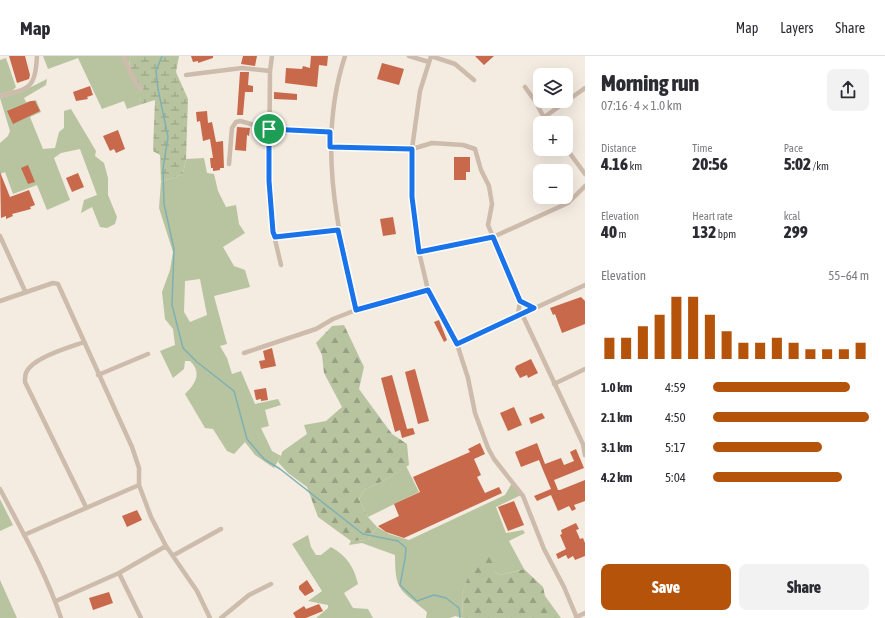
<!DOCTYPE html>
<meta charset="utf-8">
<style>
:root{--surface:#fff;--page:#f2f2f3;--text:#2b2b33;--muted:#7c7c81;--line:#e1e1e2;--accent:#b45309}
body{margin:0;font-family:"Asap Condensed",sans-serif;background:var(--page);color:var(--text);height:100vh;display:flex;flex-direction:column;font-size:15px;white-space:nowrap}
*{box-sizing:border-box;margin:0}
p{font-size:13px;color:var(--muted)}
.icon{flex:none;width:22px;height:22px;fill:none;stroke:currentColor;stroke-width:2;stroke-linecap:round;stroke-linejoin:round}
.map{position:relative;flex:1;overflow:hidden}
.details{display:flex;flex-direction:column;background:var(--surface);width:300px}
.details>*{flex:none}
.buttons{position:absolute;left:533px;top:12px;display:grid;gap:8px}
.buttons a{display:grid;place-items:center;width:40px;height:40px;border-radius:8px;background:var(--surface);box-shadow:0 4px 16px #0002;font-size:20px}
.pin{position:absolute;display:grid;place-items:center;width:34px;height:34px;color:#fff;margin:-17px;border:2px solid #fff;border-radius:50%;box-shadow:0 1px 4px #0007}
.round{display:grid;place-items:center;flex:none;width:42px;height:42px;border-radius:8px;background:var(--page)}
.head{display:flex;align-items:center;justify-content:space-between;height:68px;padding:0 16px}
h1{font-size:22px;font-weight:800;line-height:30px}
.metrics{display:grid;grid-template-columns:repeat(3,1fr);gap:6px;height:68px;padding:4px 16px}
.metrics div{display:grid;align-content:center}
.metrics b{font-size:17px;font-weight:800}
.metrics small{font-size:11px;font-weight:400}
.metrics p{font-size:11px}
.chart{height:112px;padding:8px 16px}
.chart p{display:flex;justify-content:space-between}
.chart svg{width:100%;height:72px;margin-top:4px;stroke:var(--accent);stroke-width:6}
.primary-button{display:flex;gap:8px;margin-top:auto;padding:8px 16px}
.primary-button a{flex:1;height:46px;border-radius:8px;background:var(--accent);color:#fff;font-size:16px;font-weight:800;line-height:46px;text-align:center}
.primary-button a+a{background:var(--page);color:var(--text)}
ul{padding:0 16px;list-style:none;font-size:13px}
li{display:grid;grid-template-columns:64px 48px 1fr;align-items:center;height:30px}
li i{height:10px;border-radius:5px;background:var(--accent)}
header{display:flex;align-items:center;gap:24px;box-sizing:border-box;height:56px;padding:0 20px;background:var(--surface);border-bottom:1px solid var(--line)}
header strong{font-size:19px}
nav{display:flex;gap:22px;margin-inline-start:auto;font-size:14px}
main{display:flex;flex:1;min-height:0}
.map>svg:first-child{display:block}
.grass{fill:#b8c4a0;fill-rule:evenodd}
.forest{fill:url(#forest-firs)}
.wetland{fill:url(#wetland-marsh)}
.lines{fill:none;stroke-linecap:round;stroke-linejoin:round}
.stream{stroke:#7fb0b2;stroke-width:1.5}
.building{fill:#c8694b}
.street{stroke:#cdbbac;stroke-width:4.5}
.route-casing{stroke:#fff;stroke-width:8}
.route{stroke:#1a73e8;stroke-width:5}
</style>
<header>
<strong>Map</strong>
<nav><a>Map</a><a>Layers</a><a>Share</a></nav>
</header>
<main>
<div class="map">
<svg width="585" height="562" viewBox="0 0 585 562">
<defs>
<pattern id="forest-firs" width="22" height="20" patternUnits="userSpaceOnUse"><rect width="22" height="20" fill="#b8c4a0"/><path d="M5 1l3.5 6h-7zM16 11l3.5 6h-7z" fill="#97a083"/></pattern>
<pattern id="wetland-marsh" width="20" height="14" patternUnits="userSpaceOnUse"><rect width="20" height="14" fill="#b8c4a0"/><path d="M1 5h8M5 5V1M11 12h8M15 12V8" fill="none" stroke="#97a083"/></pattern>
</defs>
<rect width="100%" height="100%" fill="#f4ebe1"/>
<path class="grass" d="M43,0H131C125,12 137,36 142,48L127,53L124,45L102,53L78,2L48,13Z
M6,2L16,31L12,35L0,38V4Z
M47,23L46,29L24,42L26,46L36,44L41,56L30,61L43,93L55,92L59,76L64,72V55L71,53L96,95L95,100L104,107L108,122V139L117,161L115,168L107,172L100,171L92,151L81,157L84,144L97,139L80,93L61,97L54,102L70,144L47,154L37,129L13,138L5,116L0,118V87L8,80L10,75L0,42L19,37Z
M204,102L207,117L214,118L218,135L226,151L236,149L239,168L245,177L223,191L234,210L245,214L250,231L214,240L227,288L220,290L227,302L232,318L241,315L255,348L278,343L281,349L265,354L269,370L261,372L272,395L281,400L274,412L255,399L245,386L234,398L227,395L213,373L205,372L185,338C196,328 202,316 190,305H185L184,313L173,322L160,295L175,289L173,273L165,263L162,236L170,214L173,196L159,152L161,126L183,118L186,103ZM200,223L207,259L190,266L184,256L185,225Z
M406,410L419,436L368,461L359,443L364,434L385,424Z
M512,427L521,439L496,451L506,477L523,474L525,477L509,485L524,513L500,519L494,515L487,494L475,503L462,539L463,562L455,560L450,562H426L427,556C400,533 395,536 395,499L362,487L349,489L351,485L368,484L377,471L389,478L409,484L505,439Z
M0,443L13,469L0,475Z
M308,479L311,491L316,499H321L331,491C347,500 354,511 358,528L344,537L353,552L368,553L373,562H316L328,552V549L308,545L322,535L292,488Z
M0,524L17,562H0Z"/>
<path class="forest" d="M344,269L364,311L359,333L392,378L407,388L409,409L385,424L364,434L359,443L368,461L377,471L368,484L351,485L318,461L307,431L288,417L278,406L283,395L307,378L304,369L326,365L342,351L324,317L322,299L316,287L332,270Z
M487,493L494,498V515L500,519L524,513L543,531L545,540L561,562H463L462,539L474,503Z"/>
<path class="wetland" d="M131,0H179L176,16L188,43L186,103L183,118L161,126L160,99L153,95L155,44L142,48L134,30L129,4Z"/>
<g class="lines">
<path class="stream" d="M162,0L156,15L158,33L168,81L163,113L164,148L174,193L172,249L183,292L197,306L234,335L247,383L264,403L280,413L363,478L398,485L406,492L405,503L400,529L417,545L434,539L446,542L459,552L460,562"/>
</g>
<path class="building" d="M9,0H25L30,19L29,23L17,27Z
M191,0H213V2L198,7V5L193,6Z
M243,0H257L255,10L241,8Z
M311,0H328L327,10L319,9L317,31L285,27L286,12L302,13L303,10L310,12Z
M475,0H494L484,9Z
M382,7L404,13L399,29L377,23Z
M240,16H249L248,29L253,30V36H245L243,59H237Z
M90,30L93,39L87,41L88,43L76,45L73,36Z
M274,36L297,38V44L274,43Z
M31,45H35L40,55L13,68L7,55Z
M207,55L208,67L212,66L216,86L223,85L224,112H220V114L213,115V112H211L210,102H213L210,83L203,85L200,65L197,66L196,56Z
M237,71L250,72L249,80L247,79L246,95L235,94Z
M118,74L125,93L116,97L114,93L110,95L103,80Z
M454,101H470V116H466V124H454Z
M28,109L35,126L28,128L21,112Z
M0,116L10,141L29,134L35,149L30,151L31,153L12,158L13,160L6,163V160L1,162Z
M78,117L84,131L72,136L66,122Z
M393,161L396,178L383,180L380,163Z
M581,241L585,245V268L562,277L555,258L553,259L550,252Z
M439,264L447,284L444,286L434,266Z
M272,292L276,310L261,313L259,305L265,304L263,295Z
M531,303L538,317L528,322L527,319L520,322L515,313L516,310Z
M415,313L429,365L418,368L405,316Z
M392,319L407,373L413,372L415,378L402,382L400,374L395,376L381,322Z
M266,332L268,344L261,345V343L256,344L254,334Z
M514,351L522,369L508,375L500,357Z
M542,357L545,362L531,368L529,362Z
M480,387L485,398L474,403L481,419L477,421L485,437L499,431L502,437L404,482L386,476L378,470L399,460L394,448L420,436L413,421L470,396L468,393Z
M537,387L545,408L561,402L564,409L574,405L570,396L576,393L584,412L554,424L558,434H560L585,424V445L574,449L576,453L572,455L569,450L558,455L551,439L537,445L534,440L551,433L543,414L539,404L521,411L515,396Z
M514,445L524,469L508,475L498,451Z
M137,454L142,464L127,471L122,460Z
M576,467L579,473L576,474L580,483L583,482L585,487V500L575,504L573,500L568,503L566,499L558,503L556,498L566,493L560,479L562,478L561,474Z
M307,524L314,535L305,540L299,533V530Z
M109,536L113,547L93,554L89,542Z
M319,548L323,555L306,562H296L293,557L304,550L306,553Z"/>
<g class="lines">
<path class="street" d="M123,0L135,26L141,33
M272,0L270,15L269,125L273,175L281,209
M345,0C317,85 337,170 356,254
M409,0L429,6
M431,0L420,35L412,93V141L415,167L419,196L428,234L457,288L468,322L475,357L488,392L494,403L523,440L544,493L564,531L577,562
M431,0L455,8L474,24
M186,19L242,12L270,15
M525,31L535,45L547,67
M0,40C30,33 35,32 37,0
M543,62L585,32
M330,91L412,93L432,87L463,89L475,93L481,114L489,130L492,148L488,169L520,245L518,259
M566,92L585,118
M229,108L232,72L236,66L240,65L269,73L330,76
M0,180L25,235
M275,181L338,174
M419,196L493,181L568,147L585,130
M0,245L53,227L58,228L132,391L139,412V429L151,461L166,490L197,535L210,562
M520,245L534,252
M522,258L583,388L585,399
M84,286C70,291 31,302 26,317C25,319 25,323 25,326L86,451
M457,288L585,229
M244,297L316,273L333,263L356,254L428,234
M98,319L148,298
M554,328L585,313
M0,433C22,475 46,517 61,562
M24,479L139,429
M174,499L221,473
M119,517L141,562
M56,545L119,517L166,490
M576,561L585,557
M221,562L249,539L271,528"/>
</g>
<g class="lines">
<g class="route-casing">
<path id="route" d="M269,73L330,76V91L412,93V141L419,196L493,181L520,245L534,252L457,288L428,234L356,254L338,174L275,181L273,176L269,125Z"/>
</g>
<use href="#route" class="route"/>
</g>
</svg>
<div class="buttons">
<a><svg class="icon" aria-label="layers" viewBox="0 0 24 24"><path d="M12 4l9 5-9 5-9-5zM3 14l9 5 9-5"/></svg></a>
<a>+</a>
<a>−</a>
</div>
<div class="pin" style="left:269px;top:73px;background:#1e9e55"><svg class="icon" aria-label="arrive" viewBox="0 0 24 24"><path d="M6 21V4h12l-3 4 3 4H6"/></svg></div>
</div>
<section class="details">
<div class="head"><div><h1>Morning run</h1><p>07:16 · 4 × 1.0 km</p></div><a class="round"><svg class="icon" aria-label="share" viewBox="0 0 24 24"><path d="M12 15V3M7 8l5-5 5 5M5 13v7h14v-7"/></svg></a></div>
<div class="metrics">
<div><p>Distance</p><b>4.16<small> km</small></b></div>
<div><p>Time</p><b>20:56</b></div>
<div><p>Pace</p><b>5:02<small> /km</small></b></div>
</div>
<div class="metrics">
<div><p>Elevation</p><b>40<small> m</small></b></div>
<div><p>Heart rate</p><b>132<small> bpm</small></b></div>
<div><p>kcal</p><b>299</b></div>
</div>
<div class="chart"><p><span>Elevation</span>55–64 m</p>
<svg viewBox="0 0 160 44" preserveAspectRatio="none"><path d="M5 44V31M15 44V31M25 44V24M35 44V17M45 44V6M55 44V6M65 44V17M75 44V27M85 44V34M95 44V34M105 44V31M115 44V34M125 44V38M135 44V38M145 44V38M155 44V34"/></svg>
</div>
<ul>
<li><b>1.0 km</b>4:59<i style="width:88%"></i></li>
<li><b>2.1 km</b>4:50<i style="width:100%"></i></li>
<li><b>3.1 km</b>5:17<i style="width:70%"></i></li>
<li><b>4.2 km</b>5:04<i style="width:83%"></i></li>
</ul>
<div class="primary-button"><a>Save</a><a>Share</a></div>
</section>
</main>
